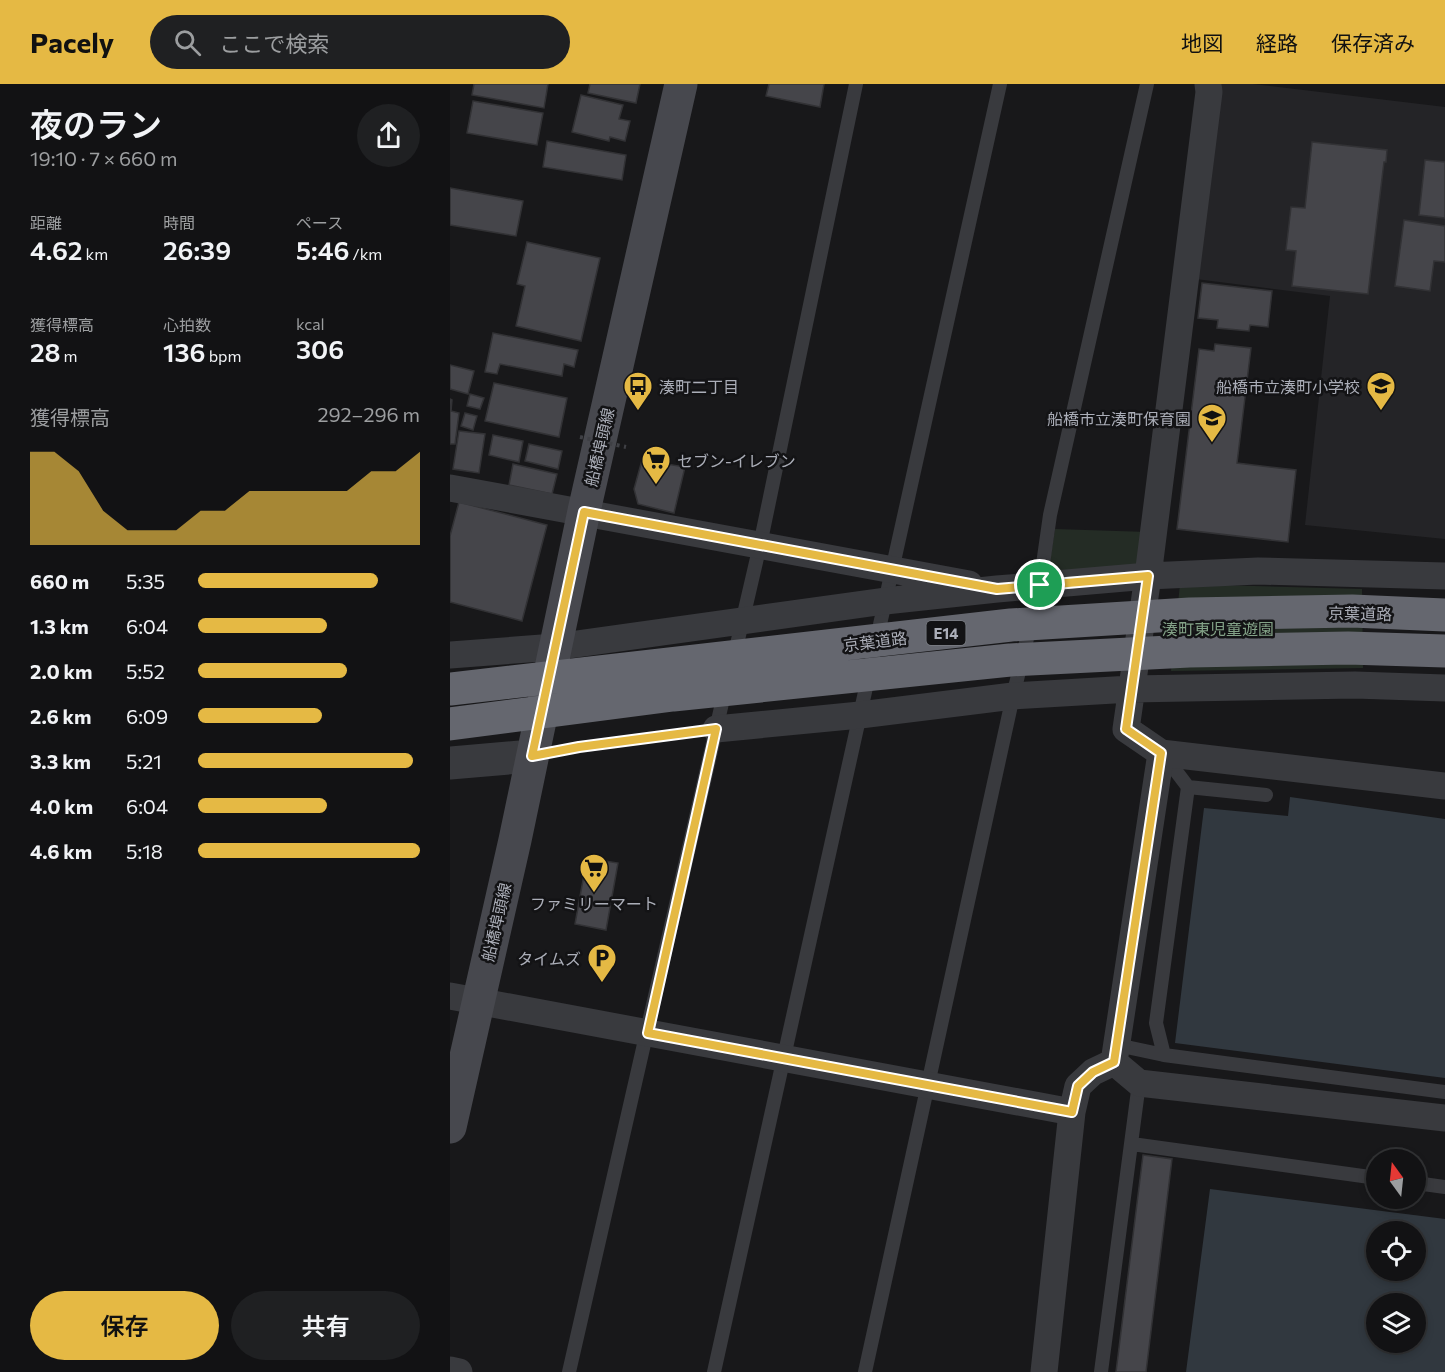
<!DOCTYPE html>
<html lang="ja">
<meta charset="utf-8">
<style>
:root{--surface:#121214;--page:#1f2022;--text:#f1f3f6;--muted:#9c9ea0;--line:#313234;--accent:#e5b944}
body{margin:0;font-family:Commissioner,"Noto Sans JP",sans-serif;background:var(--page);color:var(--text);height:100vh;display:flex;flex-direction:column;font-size:22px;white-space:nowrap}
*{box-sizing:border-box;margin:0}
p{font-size:20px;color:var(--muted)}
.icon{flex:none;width:33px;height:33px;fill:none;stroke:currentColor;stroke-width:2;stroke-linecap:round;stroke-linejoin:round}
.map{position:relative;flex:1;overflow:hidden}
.drawer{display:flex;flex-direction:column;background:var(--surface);width:450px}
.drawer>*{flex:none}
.needle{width:39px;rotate:345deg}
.controls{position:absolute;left:916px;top:1065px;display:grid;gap:12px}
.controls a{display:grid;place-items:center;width:60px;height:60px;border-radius:50%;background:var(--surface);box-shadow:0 3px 9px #0003,0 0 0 2px var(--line);font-size:30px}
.pin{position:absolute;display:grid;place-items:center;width:51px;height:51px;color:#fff;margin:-26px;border:3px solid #fff;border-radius:50%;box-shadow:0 2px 6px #0007}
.round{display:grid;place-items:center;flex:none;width:63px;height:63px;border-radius:32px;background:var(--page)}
.head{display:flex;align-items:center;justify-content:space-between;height:102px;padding:0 30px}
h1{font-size:33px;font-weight:600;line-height:45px}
.metrics{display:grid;grid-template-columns:repeat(3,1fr);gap:9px;height:102px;padding:6px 30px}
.metrics div{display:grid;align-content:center}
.metrics b{font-size:26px;font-weight:600}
.metrics small{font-size:16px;font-weight:400}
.metrics p{font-size:16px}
.chart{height:168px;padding:12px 30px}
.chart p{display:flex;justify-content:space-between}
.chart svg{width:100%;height:108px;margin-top:6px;fill:var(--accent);opacity:.7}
.primary-button{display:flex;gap:12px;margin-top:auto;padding:12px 30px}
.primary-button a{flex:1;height:69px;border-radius:36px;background:var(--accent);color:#111;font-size:24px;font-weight:600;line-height:69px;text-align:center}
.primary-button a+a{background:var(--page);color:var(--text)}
ul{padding:0 30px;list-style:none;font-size:20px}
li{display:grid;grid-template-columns:96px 72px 1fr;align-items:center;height:45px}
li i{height:15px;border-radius:8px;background:var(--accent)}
header{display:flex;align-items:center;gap:36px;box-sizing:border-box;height:84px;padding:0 30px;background:var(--accent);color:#111}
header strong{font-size:28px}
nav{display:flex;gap:33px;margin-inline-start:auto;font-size:21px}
.search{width:420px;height:54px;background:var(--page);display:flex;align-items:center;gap:15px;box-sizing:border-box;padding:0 21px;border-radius:33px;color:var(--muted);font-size:22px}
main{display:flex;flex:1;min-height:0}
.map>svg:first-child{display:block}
.built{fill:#242427}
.green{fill:#242c25}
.water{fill:#31383f;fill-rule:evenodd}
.building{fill:#45454a;stroke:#323235;stroke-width:1.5}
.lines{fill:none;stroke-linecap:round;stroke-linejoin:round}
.path{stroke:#3f4045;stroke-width:4;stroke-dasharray:3 4.5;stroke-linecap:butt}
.service{stroke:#393a3e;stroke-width:14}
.minor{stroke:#393a3e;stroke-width:27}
.tertiary{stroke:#393a3e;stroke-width:33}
.secondary{stroke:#47484e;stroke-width:33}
.path-bridge{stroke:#3f4045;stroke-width:4;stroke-dasharray:3 4.5;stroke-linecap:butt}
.motorway-bridge{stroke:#65676f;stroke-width:33}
.route-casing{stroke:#fff;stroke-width:12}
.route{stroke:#e5b944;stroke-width:8}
.labels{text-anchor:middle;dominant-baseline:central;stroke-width:5;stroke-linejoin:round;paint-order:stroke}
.shield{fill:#131315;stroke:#7d8087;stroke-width:1.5}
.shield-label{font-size:15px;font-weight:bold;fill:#abaeb8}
.poi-label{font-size:16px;fill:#abaeb8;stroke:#131315;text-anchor:end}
.street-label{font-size:16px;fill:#abaeb8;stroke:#131315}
.park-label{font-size:16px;fill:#83a287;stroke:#131315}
</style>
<header>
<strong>Pacely</strong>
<div class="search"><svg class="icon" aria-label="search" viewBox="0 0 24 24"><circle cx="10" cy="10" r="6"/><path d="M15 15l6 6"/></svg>ここで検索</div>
<nav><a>地図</a><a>経路</a><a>保存済み</a></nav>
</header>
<main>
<section class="drawer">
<div class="head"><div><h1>夜のラン</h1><p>19:10 · 7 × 660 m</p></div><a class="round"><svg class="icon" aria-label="share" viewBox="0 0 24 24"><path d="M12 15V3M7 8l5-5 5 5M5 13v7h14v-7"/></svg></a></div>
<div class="metrics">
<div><p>距離</p><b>4.62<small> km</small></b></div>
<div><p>時間</p><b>26:39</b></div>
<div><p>ペース</p><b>5:46<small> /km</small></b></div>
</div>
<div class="metrics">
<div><p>獲得標高</p><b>28<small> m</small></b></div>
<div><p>心拍数</p><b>136<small> bpm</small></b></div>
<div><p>kcal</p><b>306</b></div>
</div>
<div class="chart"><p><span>獲得標高</span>292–296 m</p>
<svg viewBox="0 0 160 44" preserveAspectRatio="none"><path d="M0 44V6L10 6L20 14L30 30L40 38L50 38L60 38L70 30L80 30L90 22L100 22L110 22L120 22L130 22L140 14L150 14L160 6V44z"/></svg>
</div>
<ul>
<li><b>660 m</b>5:35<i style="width:81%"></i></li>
<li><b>1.3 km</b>6:04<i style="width:58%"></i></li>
<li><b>2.0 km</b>5:52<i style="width:67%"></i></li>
<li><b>2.6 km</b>6:09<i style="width:56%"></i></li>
<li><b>3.3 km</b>5:21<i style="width:97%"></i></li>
<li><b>4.0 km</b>6:04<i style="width:58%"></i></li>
<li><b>4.6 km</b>5:18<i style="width:100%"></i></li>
</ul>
<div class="primary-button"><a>保存</a><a>共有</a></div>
</section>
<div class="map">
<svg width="995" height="1288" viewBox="0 0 995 1288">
<rect width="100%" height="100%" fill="#18181a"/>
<path class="built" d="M772,0H803L995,23V455L855,441L880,212L746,195Z"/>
<path class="green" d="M605,445L698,448L693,486L597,495Z
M730,500L912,505L913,584L721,587Z"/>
<path class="water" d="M840,713L995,735V994L725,959L754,724L838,732Z
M760,1105L995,1135V1288H736ZM927,1148H966V1186H927ZM927,1220H966V1258H927Z"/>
<path class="building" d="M24,0H98L94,24L22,11Z
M140,0H190L186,19L138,9Z
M319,0H374L370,23L316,12Z
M131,11L173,21L169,35L180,37L175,57L160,53L159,57L122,48Z
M23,17L93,29L87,61L17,49Z
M97,57L176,71L172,96L93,83Z
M862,58L937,66L936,78H934L918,210L842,202L846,167L836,166L841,123L855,124Z
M975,76L995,78V134L969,131Z
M0,104L73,117L66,152L0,141Z
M954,136L995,142V178L984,177L980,207L945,202Z
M77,158L150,174L131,257L66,242L75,202L67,200Z
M752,199L822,207L818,243L800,241L799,247L767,244L768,236L748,234Z
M43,249L128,266L124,283L114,280L112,292L50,280L47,290L35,288Z
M765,260L801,264L787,379L846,386L838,458L727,445L749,265L764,267Z
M0,281L24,287L18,310L0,305Z
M44,299L117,314L109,353L35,337Z
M20,310L34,314L30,325L17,322Z
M0,315L2,316L1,327L9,329L5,360H0Z
M15,329L27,332L23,346L11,342Z
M9,347L35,350L29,389L3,385Z
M43,351L73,357L69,378L39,371Z
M79,360L112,367L108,385L75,377Z
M192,376L235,383L224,429L188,420L184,405Z
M63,380L107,390L102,410L59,401Z
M9,418L97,441L72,537L0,518V452Z
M137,774L168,779L156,846L125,840Z
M693,1071L722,1075L696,1288H666Z"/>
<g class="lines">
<path class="path" d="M112,666L244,648"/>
<path class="service" d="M284,573L310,461L406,0
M713,670L738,703
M816,711L738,703L706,939L714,971L995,1008
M667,961L714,971
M682,1060L927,1094
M966,1099L995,1103
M119,1288L275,606
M264,1288L550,0
M415,1288L563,612L590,501L600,431L697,0
M651,1288L689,999"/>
<path class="minor" d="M758,0L759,8L698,492L676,645L711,669L995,702
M0,404L519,500
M0,571L105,563L435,517L547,505L698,492L808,487L995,492
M266,645L410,631L563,612L681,605L905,601L995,604
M0,912L622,1028
M664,978L689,999L995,1034
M0,1286L9,1288
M594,1288L622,1028L628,1002L643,988L664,978L711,669"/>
<path class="tertiary" d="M0,679L82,672"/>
<path class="secondary" d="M0,1043L65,756L134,427L231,0"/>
<path class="path-bridge" d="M130,353L176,363"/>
<path class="motorway-bridge" d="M0,605L561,541L740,530L902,527L995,531
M0,640L223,611L560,576L739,567L898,564L995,567"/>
</g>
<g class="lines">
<g class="route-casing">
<path id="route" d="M134,428L547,505L698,492L676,645L711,669L664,978L643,988L628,1002L622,1028L198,949L266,645L129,663L82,672Z"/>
</g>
<use href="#route" class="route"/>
</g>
<defs>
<g id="bus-pin" transform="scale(1.5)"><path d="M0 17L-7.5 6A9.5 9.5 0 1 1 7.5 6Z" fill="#e5b944" stroke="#131315"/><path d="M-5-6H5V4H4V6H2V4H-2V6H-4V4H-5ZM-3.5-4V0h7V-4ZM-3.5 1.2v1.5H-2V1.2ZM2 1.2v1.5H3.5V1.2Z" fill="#111"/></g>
<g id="school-pin" transform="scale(1.5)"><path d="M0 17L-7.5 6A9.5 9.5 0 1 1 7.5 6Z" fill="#e5b944" stroke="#131315"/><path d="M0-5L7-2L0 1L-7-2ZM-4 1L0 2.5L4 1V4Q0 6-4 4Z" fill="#111"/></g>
<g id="supermarket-pin" transform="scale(1.5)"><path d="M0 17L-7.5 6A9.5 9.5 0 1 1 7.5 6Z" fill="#e5b944" stroke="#131315"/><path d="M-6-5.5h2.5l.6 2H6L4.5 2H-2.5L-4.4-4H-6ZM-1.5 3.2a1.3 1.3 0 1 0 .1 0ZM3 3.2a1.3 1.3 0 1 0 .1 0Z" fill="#111"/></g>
<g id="parking-pin" transform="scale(1.5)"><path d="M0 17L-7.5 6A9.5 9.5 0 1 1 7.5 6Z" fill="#e5b944" stroke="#131315"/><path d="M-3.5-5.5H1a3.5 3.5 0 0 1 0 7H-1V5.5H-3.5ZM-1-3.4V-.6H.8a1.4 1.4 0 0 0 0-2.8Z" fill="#111"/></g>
</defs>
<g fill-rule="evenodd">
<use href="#bus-pin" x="188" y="302"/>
<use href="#school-pin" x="931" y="302"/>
<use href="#school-pin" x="762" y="334"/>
<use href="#supermarket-pin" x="206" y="376"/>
<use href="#supermarket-pin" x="144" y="784"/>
<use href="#parking-pin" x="152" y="874"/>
</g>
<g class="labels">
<rect class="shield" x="476.5" y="537" width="39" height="24" rx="4.5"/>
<g class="shield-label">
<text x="496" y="549">E14</text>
</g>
<g class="poi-label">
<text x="209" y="302" text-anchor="start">湊町二丁目</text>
<text x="910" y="302">船橋市立湊町小学校</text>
<text x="741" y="334">船橋市立湊町保育園</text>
<text x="227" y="376" text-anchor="start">セブン-イレブン</text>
<text x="144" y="819" text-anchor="middle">ファミリーマート</text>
<text x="131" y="874">タイムズ</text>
</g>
<g class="street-label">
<text transform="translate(149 363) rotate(-77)">船橋埠頭線</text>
<text transform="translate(910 529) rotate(1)">京葉道路</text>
<text transform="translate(425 557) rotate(-7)">京葉道路</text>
<text transform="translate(46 838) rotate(-77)">船橋埠頭線</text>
</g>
<g class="park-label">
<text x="768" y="544">湊町東児童遊園</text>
</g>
</g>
</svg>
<div class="controls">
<a><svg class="needle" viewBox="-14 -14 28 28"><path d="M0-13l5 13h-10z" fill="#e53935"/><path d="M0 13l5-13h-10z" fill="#9c9ea0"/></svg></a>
<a><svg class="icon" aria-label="locate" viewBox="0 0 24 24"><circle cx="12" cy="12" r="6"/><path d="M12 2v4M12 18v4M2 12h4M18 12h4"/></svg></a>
<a><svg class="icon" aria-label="layers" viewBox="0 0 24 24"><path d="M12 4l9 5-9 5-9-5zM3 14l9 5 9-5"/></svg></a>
</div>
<div class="pin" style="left:590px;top:501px;background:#1e9e55"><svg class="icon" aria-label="arrive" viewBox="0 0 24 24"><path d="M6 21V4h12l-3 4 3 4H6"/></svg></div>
</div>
</main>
